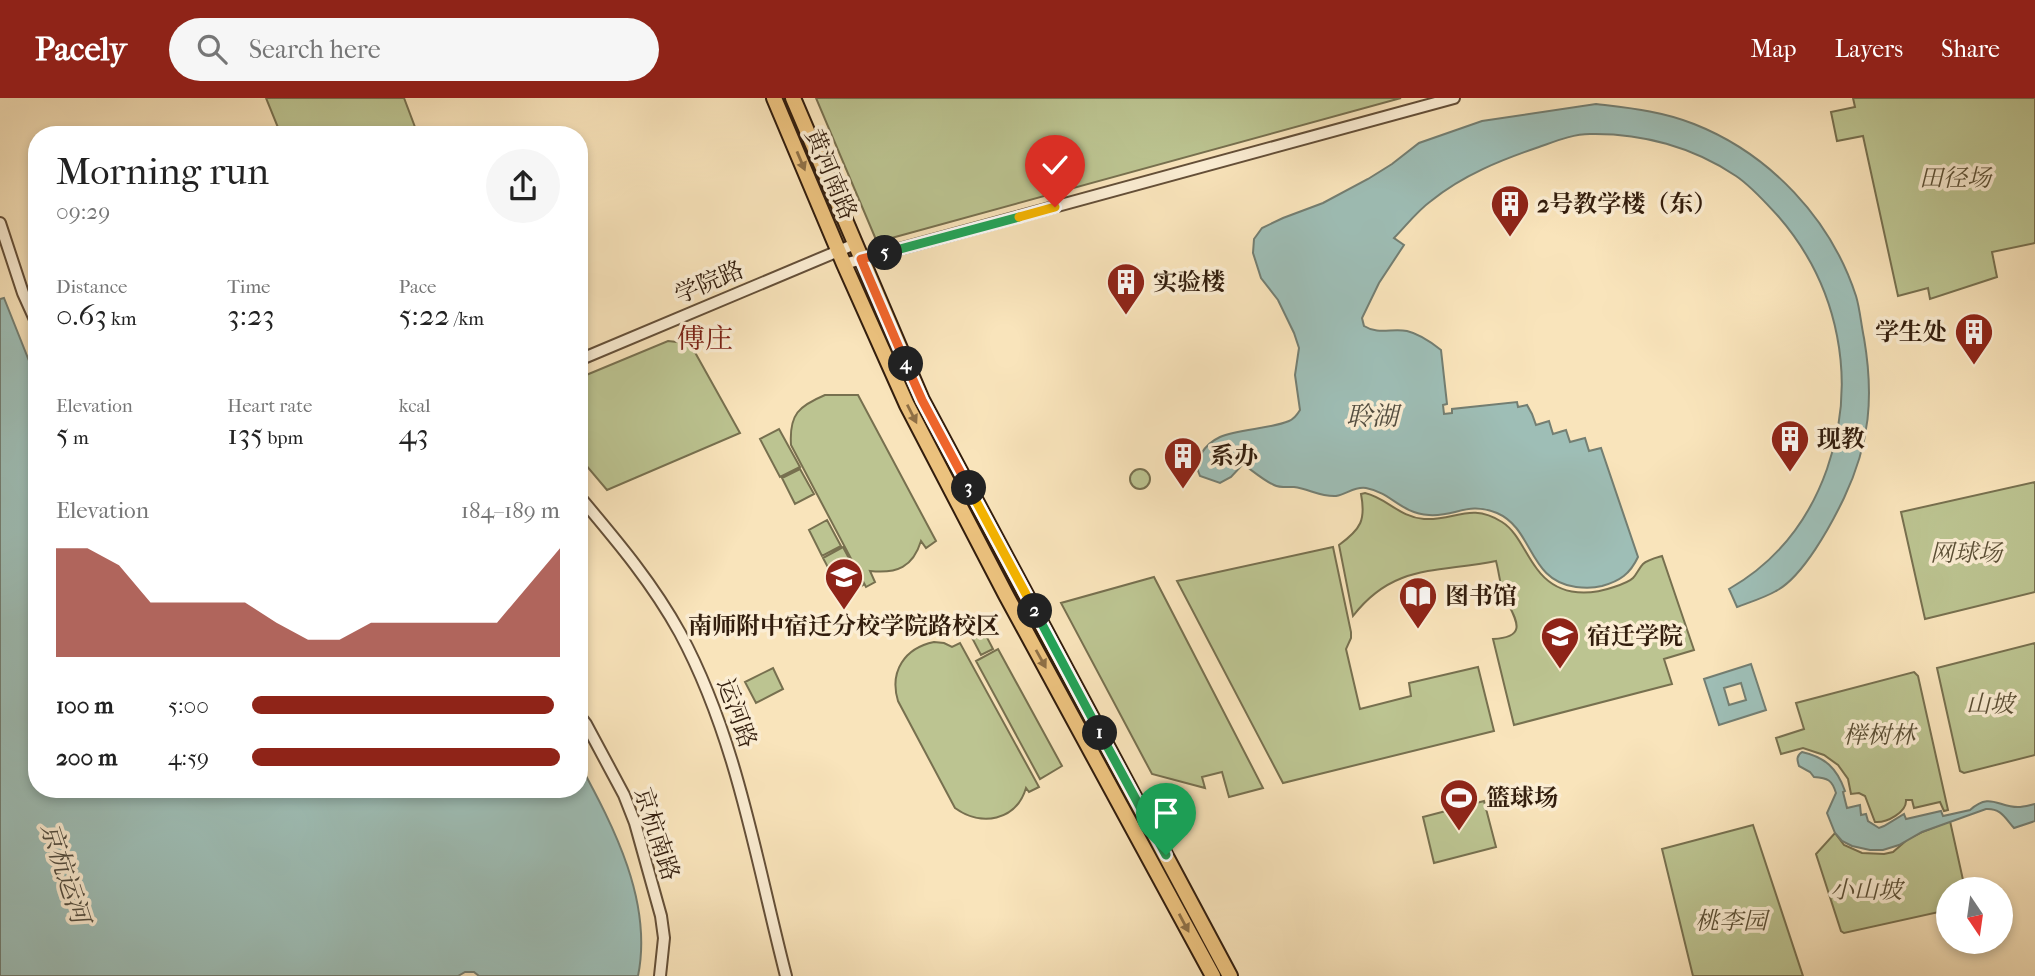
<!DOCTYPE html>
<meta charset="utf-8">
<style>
:root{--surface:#fff;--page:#f6f6f6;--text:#222;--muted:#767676;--accent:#8f2418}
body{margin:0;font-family:"IM FELL French Canon","Noto Serif SC",serif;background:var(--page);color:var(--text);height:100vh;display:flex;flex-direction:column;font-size:26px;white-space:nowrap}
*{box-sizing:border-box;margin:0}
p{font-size:23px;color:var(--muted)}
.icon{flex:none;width:38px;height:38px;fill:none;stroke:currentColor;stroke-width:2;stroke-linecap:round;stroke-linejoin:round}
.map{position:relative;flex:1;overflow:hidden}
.details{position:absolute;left:28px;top:28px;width:560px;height:672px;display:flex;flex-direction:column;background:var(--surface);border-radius:28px;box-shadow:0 4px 10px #0003}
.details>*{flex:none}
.needle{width:46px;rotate:167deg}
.fabs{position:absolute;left:1936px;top:779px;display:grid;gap:14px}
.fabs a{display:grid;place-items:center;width:77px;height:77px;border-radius:50%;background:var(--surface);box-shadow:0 4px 10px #0003;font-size:35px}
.pin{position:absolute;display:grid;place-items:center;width:60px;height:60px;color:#fff;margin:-72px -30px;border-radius:50% 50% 50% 0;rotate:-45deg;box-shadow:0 0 7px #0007}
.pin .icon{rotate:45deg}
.km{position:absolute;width:35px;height:35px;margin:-18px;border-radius:50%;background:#222;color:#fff;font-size:19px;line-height:35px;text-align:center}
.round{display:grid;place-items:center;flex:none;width:74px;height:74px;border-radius:37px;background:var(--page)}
.summary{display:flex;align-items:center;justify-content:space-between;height:119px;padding:0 28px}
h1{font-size:38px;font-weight:600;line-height:52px}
.figures{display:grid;grid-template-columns:repeat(3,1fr);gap:10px;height:119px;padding:7px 28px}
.figures div{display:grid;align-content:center}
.figures b{font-size:30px;font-weight:600}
.figures small{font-size:19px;font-weight:400}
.figures p{font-size:19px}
.chart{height:196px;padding:14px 28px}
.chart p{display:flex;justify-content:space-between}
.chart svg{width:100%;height:126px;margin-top:7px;fill:var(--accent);opacity:.7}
ul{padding:0 28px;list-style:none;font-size:23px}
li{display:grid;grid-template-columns:112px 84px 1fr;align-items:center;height:52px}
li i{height:18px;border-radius:9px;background:var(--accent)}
header{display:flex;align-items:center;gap:42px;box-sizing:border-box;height:98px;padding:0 35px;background:var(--accent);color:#fff}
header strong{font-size:33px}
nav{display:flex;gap:38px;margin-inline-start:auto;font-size:24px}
.search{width:490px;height:63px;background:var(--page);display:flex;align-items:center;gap:18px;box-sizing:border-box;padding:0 24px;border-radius:38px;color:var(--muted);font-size:26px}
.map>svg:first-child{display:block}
.green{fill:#bcc491;stroke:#77704f;stroke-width:2}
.water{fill:#9ebeb6;stroke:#737e72;stroke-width:2;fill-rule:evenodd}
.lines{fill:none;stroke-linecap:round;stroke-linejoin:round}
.minor-casing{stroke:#644f38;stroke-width:14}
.major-casing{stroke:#321d0d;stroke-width:18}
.minor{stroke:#fbedd3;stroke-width:10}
.major{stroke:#ecc27e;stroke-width:14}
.oneway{fill:#8f7046}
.split-1-casing{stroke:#fff;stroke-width:14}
.split-2-casing{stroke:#fff;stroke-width:14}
.split-3-casing{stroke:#fff;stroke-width:14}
.split-4-casing{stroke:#fff;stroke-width:14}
.split-5-casing{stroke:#fff;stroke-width:14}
.split-6-casing{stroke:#fff;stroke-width:14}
.split-7-casing{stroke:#fff;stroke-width:14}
.split-1{stroke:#22a559;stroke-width:9}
.split-2{stroke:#22a559;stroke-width:9}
.split-3{stroke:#f5b400;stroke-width:9}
.split-4{stroke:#f0652b;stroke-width:9}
.split-5{stroke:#f0652b;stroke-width:9}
.split-6{stroke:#22a559;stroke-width:9}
.split-7{stroke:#f5b400;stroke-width:9}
.labels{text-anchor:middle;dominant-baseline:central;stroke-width:7;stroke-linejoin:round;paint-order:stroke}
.street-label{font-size:24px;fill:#321d0d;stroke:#fbedd3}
.park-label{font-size:24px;font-style:italic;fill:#5b4f35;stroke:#fbedd3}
.poi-label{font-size:24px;font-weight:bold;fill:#321d0d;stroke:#fbedd3;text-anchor:start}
.water-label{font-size:26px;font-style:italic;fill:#524d40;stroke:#fbedd3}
.quarter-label{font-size:28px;fill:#7a1f14;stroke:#fbedd3}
</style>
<header>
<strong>Pacely</strong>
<div class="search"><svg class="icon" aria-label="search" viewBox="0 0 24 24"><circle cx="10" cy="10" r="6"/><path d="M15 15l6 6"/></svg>Search here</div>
<nav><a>Map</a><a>Layers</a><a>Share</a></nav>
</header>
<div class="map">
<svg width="2035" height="878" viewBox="0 0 2035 878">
<rect width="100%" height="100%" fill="#f9e4bb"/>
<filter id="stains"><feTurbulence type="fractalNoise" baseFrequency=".00286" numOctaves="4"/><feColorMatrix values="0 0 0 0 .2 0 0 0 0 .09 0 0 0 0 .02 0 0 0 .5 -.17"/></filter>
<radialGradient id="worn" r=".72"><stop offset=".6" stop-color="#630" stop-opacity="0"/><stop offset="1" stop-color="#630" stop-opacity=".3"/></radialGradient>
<path class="green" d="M266,0H404L418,37H281Z
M816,0H1401L877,144Z
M1853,0H2035V145L1992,154L1997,179L1930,201L1928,190L1898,198L1863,38L1837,43L1831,14L1855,9Z
M668,243L686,245L692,249L740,335L607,392L579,359V280Z
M825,297H858L936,443L926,450L921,443C913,469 897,476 870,473L875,484L866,489L791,347C789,316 799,308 825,297Z
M779,331L800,369L780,379L760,341Z
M1130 381a10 10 0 1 1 20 0a10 10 0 1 1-20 0Z
M800,371L814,396L795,406L782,380Z
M2035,384V494L1925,521L1901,414Z
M1365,395C1387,400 1399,419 1424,421C1455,423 1470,404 1502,424C1518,434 1525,456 1537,471C1556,497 1585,499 1614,489C1620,487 1629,484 1633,480C1637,476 1639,470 1643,466C1647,462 1655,460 1662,458L1694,552L1664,561L1672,586L1514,627L1493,541C1532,539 1513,518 1504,497C1500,487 1499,474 1496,463C1438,475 1394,465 1353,518L1339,447C1361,431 1366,422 1361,396Z
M827,422L841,448L822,458L809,432Z
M843,449L863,487L843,498L823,460Z
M1333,449L1351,534V540L1346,551L1360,611L1411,598L1409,585L1478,569L1494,633L1283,685L1177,483Z
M1154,479L1263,690L1229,699L1222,674L1202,679L1205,690L1152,676L1061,505Z
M981,528L993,551L981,557L969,534Z
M934,544L944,545L952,549L960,545L1039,689L1029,694L1026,690C1016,723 981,729 955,710L898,603C889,573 905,550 934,544Z
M2035,545V657L1964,675L1960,673L1937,570Z
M998,551L1062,668L1040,681L976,563Z
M773,570L783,591L756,605L745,584Z
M1914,574L1918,578L1948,712L1944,713L1940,704L1914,710L1912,702H1906C1907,714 1887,725 1875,724L1865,698L1859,695L1851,696L1848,681L1838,667L1824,657L1803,650L1781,656L1776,640L1804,631L1796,605Z
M1484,703L1496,749L1434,765L1423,719Z
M1950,723L1965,791H1948V812L1844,835L1841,833L1816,756L1835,735L1844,747L1862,755L1884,756L1893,754L1908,741L1922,734Z
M1753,727L1803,878H1693L1662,751Z"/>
<path class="water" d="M1596,6C1629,10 1662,13 1694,26C1770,56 1831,121 1856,198C1860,211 1861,226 1864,240C1874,299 1870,345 1844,400C1831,427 1803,479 1776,493C1764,500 1750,504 1737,509L1729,491C1776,464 1809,422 1827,371C1858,283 1839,188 1778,118C1765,104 1751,88 1736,78C1693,49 1642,35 1590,36C1573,36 1556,43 1539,49C1501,62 1463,77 1431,103C1417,113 1406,128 1394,140L1404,147L1379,185L1362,220L1364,228C1378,237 1392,230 1407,233C1420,236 1431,244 1441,252L1447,306L1443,307L1444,316L1452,315V311L1517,304L1518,309L1527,307L1532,316L1536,327L1549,323L1553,336L1566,332L1570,344L1585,340L1589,353L1601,350L1638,459C1630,476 1620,483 1602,488C1594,490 1585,490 1576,489C1528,483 1534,431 1497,415C1467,403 1456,419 1429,417C1400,415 1392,395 1366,390C1355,388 1347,396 1336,398C1321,399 1309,391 1294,389C1288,389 1280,390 1274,387C1263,382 1253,373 1243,366L1231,379L1220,385L1200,378C1192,363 1205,346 1220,339C1238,331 1270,331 1289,323C1294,321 1297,317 1300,312L1295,277L1299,250L1294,235L1278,202L1261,180L1253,155L1254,141L1262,130L1283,120L1323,105L1368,81L1392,66L1419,45L1482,23Z
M4,200L37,283V691H579V665C614,729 653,804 638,878H479L474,874H465L458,878H0V201Z
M1751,566L1766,612L1719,627L1704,581ZM1741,585L1746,602L1729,607L1724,590Z
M1802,654C1825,659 1837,670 1845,693L1843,694L1847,710L1860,707L1861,717L1866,716L1868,723L1879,730L1884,728L1904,716L1906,721L1941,713L1943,718L1970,712C1990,694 1998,709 2018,709C2023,709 2030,707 2035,706V723L2014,730C2005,720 2001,710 1986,711L1922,734L1899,747L1883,752H1870L1852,748L1842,743L1835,735L1827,715L1836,695C1832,682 1828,680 1814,679L1810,674L1799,668C1797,662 1796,658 1802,654Z"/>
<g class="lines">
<g class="minor-casing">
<path id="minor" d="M0,125L23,195L37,226
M844,166L1454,0
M579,262L855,146
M579,398C616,442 652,484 680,535C737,641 756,762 786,878
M579,617L586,626L624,697L635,725L661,818L664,840L660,878"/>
</g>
<g class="major-casing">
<path id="major" d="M774,0L844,166L907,307L1006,497L1213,878
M793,0L922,302L1230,878"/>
</g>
<use href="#minor" class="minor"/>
<use href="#major" class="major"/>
</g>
<defs><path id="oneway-solid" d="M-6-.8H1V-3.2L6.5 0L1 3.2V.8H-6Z" transform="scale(1.75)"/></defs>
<g class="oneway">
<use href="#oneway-solid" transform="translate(801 63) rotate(67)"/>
<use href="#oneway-solid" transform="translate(912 316) rotate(63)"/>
<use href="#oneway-solid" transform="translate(1041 561) rotate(61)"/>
<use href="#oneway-solid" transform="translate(1184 825) rotate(62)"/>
</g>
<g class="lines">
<g class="split-1-casing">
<path id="split-1" d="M1100,635L1166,757"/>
</g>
<g class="split-2-casing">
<path id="split-2" d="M1035,513L1100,635"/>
</g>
<g class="split-3-casing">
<path id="split-3" d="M969,390L1035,513"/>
</g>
<g class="split-4-casing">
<path id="split-4" d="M906,266L922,302L969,390"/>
</g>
<g class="split-5-casing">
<path id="split-5" d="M885,155L861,161L906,266"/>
</g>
<g class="split-6-casing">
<path id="split-6" d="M885,155L1019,119"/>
</g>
<g class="split-7-casing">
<path id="split-7" d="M1019,119L1055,109"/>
</g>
<use href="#split-1" class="split-1"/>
<use href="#split-2" class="split-2"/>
<use href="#split-3" class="split-3"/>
<use href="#split-4" class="split-4"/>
<use href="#split-5" class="split-5"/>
<use href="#split-6" class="split-6"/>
<use href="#split-7" class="split-7"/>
</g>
<defs>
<g id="building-pin" transform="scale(2.0125)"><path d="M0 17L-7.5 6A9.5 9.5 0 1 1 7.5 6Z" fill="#8f2418" stroke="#fbedd3"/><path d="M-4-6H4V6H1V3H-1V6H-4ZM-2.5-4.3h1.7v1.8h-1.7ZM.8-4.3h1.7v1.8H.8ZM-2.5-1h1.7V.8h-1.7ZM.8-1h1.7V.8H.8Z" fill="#fff"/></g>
<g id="school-pin" transform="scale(2.0125)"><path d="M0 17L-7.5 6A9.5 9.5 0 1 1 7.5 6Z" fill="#8f2418" stroke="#fbedd3"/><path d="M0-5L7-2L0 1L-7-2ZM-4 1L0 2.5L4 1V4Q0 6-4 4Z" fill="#fff"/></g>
<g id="library-pin" transform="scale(2.0125)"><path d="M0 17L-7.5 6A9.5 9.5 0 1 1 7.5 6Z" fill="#8f2418" stroke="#fbedd3"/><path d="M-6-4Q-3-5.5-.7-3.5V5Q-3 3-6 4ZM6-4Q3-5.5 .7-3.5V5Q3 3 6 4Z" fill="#fff"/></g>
<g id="university-pin" transform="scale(2.0125)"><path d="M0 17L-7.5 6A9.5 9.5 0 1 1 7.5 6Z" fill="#8f2418" stroke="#fbedd3"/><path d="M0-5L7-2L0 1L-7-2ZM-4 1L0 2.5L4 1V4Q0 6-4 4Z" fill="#fff"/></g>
<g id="stadium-pin" transform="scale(2.0125)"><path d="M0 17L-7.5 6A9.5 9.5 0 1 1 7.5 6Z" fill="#8f2418" stroke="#fbedd3"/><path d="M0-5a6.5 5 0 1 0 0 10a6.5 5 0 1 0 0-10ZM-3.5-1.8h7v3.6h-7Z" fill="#fff"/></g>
</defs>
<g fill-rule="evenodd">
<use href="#building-pin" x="1510" y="106"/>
<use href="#building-pin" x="1126" y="184"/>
<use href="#building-pin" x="1974" y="234"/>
<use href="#building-pin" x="1790" y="341"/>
<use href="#building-pin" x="1183" y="358"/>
<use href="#school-pin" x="844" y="479"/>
<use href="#library-pin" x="1418" y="498"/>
<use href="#university-pin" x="1560" y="538"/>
<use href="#stadium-pin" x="1459" y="700"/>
</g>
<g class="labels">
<g class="street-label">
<text transform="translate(831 76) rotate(67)">黄河南路</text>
<text transform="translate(709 184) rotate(-23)">学院路</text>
<text transform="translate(737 615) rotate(70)">运河路</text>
<text transform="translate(657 736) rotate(72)">京杭南路</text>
</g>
<g class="park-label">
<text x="1955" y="80">田径场</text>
<text x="1966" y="455">网球场</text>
<text x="1990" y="606">山坡</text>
<text x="1879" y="637">榉树林</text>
<text x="1866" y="792">小山坡</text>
<text x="1731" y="823">桃李园</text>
</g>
<g class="poi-label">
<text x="1537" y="106">2号教学楼（东）</text>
<text x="1153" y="184">实验楼</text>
<text x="1947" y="234" text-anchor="end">学生处</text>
<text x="1817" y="341">现教</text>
<text x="1210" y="358">系办</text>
<text x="1445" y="498">图书馆</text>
<text x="844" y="528" text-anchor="middle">南师附中宿迁分校学院路校区</text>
<text x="1587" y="538">宿迁学院</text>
<text x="1486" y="700">篮球场</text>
</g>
<g class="water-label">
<text x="1372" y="318">聆湖</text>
<text transform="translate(65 775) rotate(72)">京杭运河</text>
</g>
<g class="quarter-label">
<text x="705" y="240">傅庄</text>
</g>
</g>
<rect width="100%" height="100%" filter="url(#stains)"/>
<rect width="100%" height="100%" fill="url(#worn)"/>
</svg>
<div class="fabs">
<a><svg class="needle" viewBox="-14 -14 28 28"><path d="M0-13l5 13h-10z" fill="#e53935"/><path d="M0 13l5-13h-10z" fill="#767676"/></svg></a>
</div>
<div class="pin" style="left:1166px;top:757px;background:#1e9e55"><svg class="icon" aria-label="arrive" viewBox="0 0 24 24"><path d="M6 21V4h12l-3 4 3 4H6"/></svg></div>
<div class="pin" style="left:1055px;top:109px;background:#d93025"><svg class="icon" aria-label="check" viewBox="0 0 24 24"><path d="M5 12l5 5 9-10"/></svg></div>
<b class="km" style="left:1100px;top:635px">1</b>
<b class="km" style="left:1035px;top:513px">2</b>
<b class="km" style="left:969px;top:390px">3</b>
<b class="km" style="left:906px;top:266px">4</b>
<b class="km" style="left:885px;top:155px">5</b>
<section class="details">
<div class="summary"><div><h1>Morning run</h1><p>09:29</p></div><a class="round"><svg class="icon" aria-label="share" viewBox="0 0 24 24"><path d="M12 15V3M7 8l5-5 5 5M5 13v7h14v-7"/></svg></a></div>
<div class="figures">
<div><p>Distance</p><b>0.63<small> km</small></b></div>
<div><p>Time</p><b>3:23</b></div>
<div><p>Pace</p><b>5:22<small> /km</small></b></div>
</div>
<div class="figures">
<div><p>Elevation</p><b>5<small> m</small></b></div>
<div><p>Heart rate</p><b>135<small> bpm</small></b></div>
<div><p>kcal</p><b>43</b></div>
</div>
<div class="chart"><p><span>Elevation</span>184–189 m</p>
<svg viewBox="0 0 160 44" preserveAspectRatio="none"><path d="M0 44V6L10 6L20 12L30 25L40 25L50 25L60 25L70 32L80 38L90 38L100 32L110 32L120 32L130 32L140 32L150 19L160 6V44z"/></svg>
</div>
<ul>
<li><b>100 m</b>5:00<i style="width:98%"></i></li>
<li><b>200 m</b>4:59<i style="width:100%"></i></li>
</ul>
</section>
</div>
